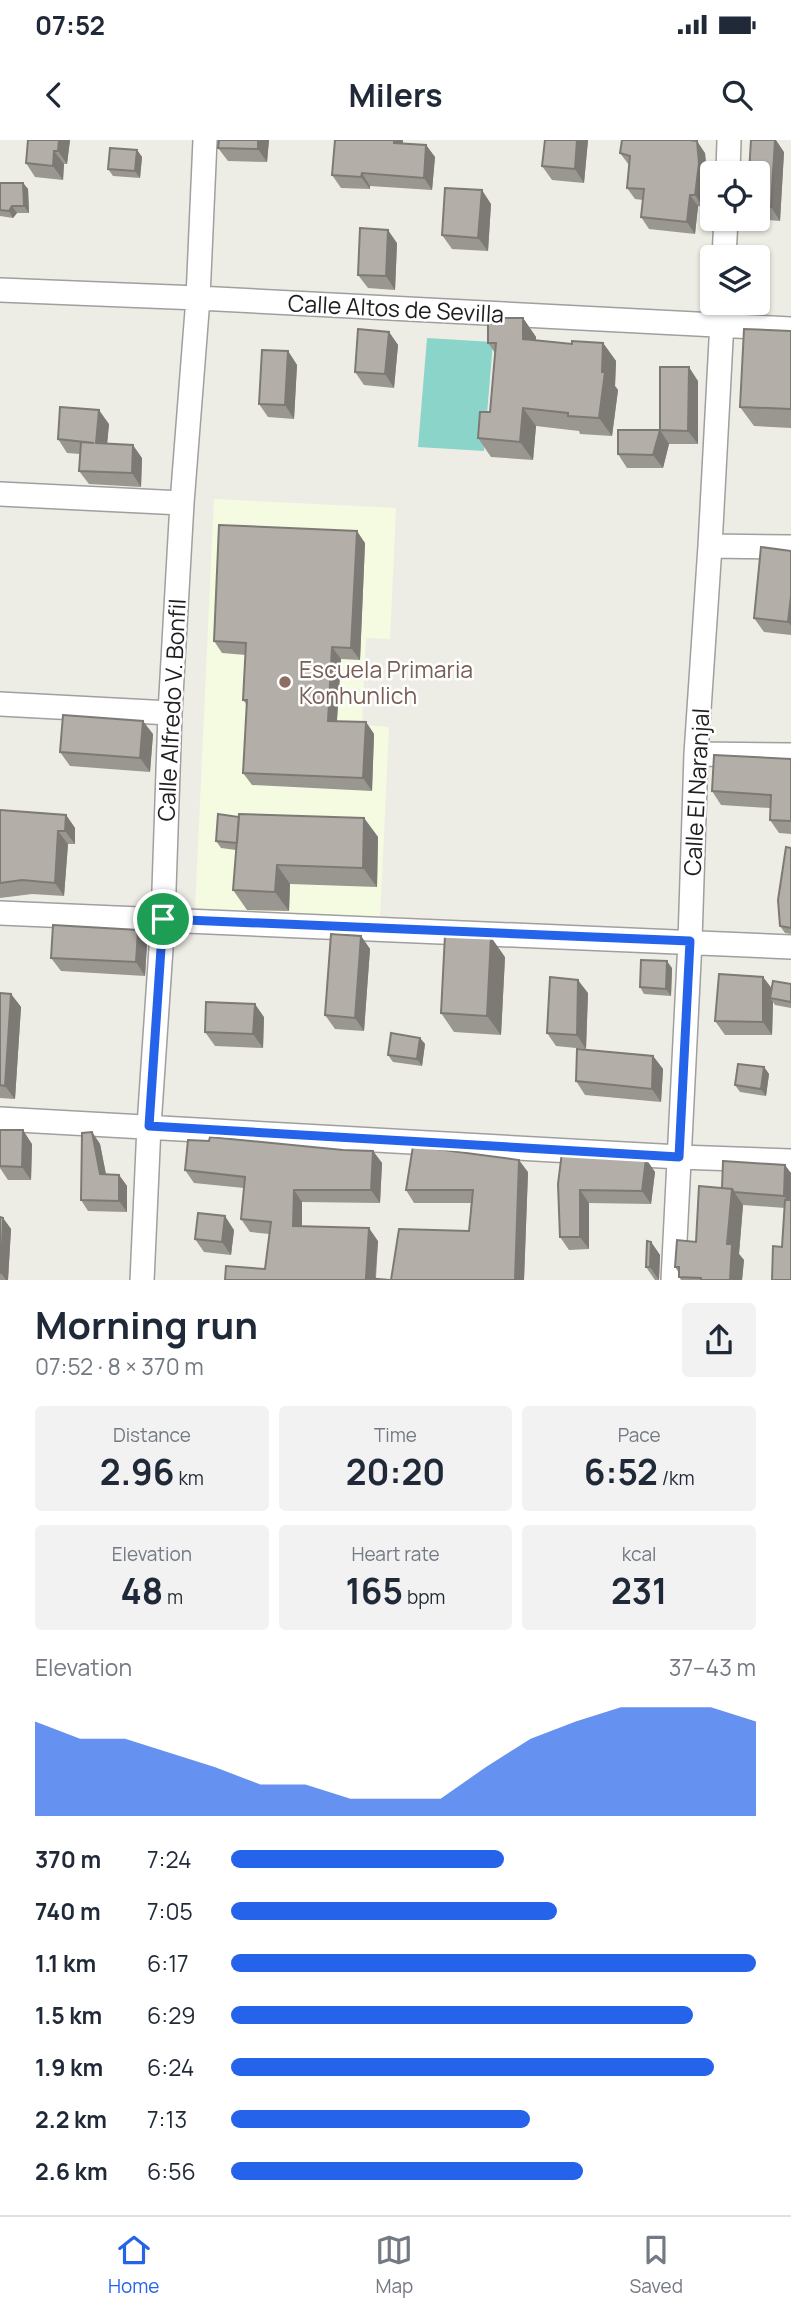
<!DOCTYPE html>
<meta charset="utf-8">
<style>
:root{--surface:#fff;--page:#f2f2f3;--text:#1f2937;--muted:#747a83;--line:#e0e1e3;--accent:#2563eb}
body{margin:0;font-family:Manrope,sans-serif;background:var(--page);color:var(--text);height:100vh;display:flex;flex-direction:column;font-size:26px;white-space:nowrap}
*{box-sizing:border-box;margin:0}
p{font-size:23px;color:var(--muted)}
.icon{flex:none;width:38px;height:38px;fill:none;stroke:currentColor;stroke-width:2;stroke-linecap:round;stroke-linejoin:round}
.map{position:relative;height:1140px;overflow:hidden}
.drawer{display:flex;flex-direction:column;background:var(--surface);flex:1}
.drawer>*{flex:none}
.controls{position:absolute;left:700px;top:21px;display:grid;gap:14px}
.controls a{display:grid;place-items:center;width:70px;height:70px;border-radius:7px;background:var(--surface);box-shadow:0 2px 5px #0004;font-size:35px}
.pin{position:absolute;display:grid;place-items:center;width:60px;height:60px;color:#fff;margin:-30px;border:4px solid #fff;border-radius:50%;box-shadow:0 2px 7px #0007}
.round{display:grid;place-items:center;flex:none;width:74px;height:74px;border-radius:7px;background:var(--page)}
.headline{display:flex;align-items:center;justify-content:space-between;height:119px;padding:0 35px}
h1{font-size:38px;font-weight:700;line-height:52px}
.figures{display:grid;grid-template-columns:repeat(3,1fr);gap:10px;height:119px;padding:7px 35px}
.figures div{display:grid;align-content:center;border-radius:7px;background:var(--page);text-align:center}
.figures b{font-size:35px;font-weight:700}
.figures small{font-size:19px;font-weight:400}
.figures p{font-size:19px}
.chart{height:196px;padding:14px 35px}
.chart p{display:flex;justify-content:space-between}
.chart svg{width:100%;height:126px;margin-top:7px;fill:var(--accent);opacity:.7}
ul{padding:0 35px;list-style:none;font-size:23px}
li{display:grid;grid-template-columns:112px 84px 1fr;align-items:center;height:52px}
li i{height:18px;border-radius:9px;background:var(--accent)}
.status{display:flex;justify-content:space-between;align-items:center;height:49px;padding:0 35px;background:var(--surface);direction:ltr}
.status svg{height:19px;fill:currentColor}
header{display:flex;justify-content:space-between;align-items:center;height:91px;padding:0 35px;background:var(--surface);font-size:32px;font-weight:700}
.tab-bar{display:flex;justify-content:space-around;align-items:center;height:98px;border-top:2px solid var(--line);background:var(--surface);font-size:19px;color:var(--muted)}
.tab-bar a{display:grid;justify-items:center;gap:4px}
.tab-bar .active{color:var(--accent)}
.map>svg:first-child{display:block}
.education{fill:#f5fbe0}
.pitch{fill:#8bd4ca}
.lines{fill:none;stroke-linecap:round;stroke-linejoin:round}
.street-casing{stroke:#9f9f9f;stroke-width:26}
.street{stroke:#fff;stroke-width:23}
.wall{fill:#9a9690}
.shaded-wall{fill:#7d7a76}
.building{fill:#b3afa8;stroke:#7d7a76;stroke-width:2}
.route-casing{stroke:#fff;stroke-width:14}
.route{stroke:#2563eb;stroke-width:9}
.education-dot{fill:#8d6e63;stroke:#fff;stroke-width:2.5}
.labels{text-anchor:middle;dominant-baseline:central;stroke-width:5;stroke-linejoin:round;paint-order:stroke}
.street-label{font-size:23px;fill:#1e1e1e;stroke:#fff}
.education-label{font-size:23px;fill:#785e54;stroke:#fff;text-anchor:start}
</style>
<div class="status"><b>07:52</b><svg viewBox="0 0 49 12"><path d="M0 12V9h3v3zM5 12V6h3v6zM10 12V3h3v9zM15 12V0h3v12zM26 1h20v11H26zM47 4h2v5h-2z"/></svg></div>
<header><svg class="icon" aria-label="back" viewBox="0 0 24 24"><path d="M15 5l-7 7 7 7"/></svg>Milers<svg class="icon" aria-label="search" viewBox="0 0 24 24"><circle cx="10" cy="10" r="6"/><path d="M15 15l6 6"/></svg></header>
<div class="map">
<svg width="791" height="1141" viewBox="0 0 791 1141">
<rect width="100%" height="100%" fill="#eeede5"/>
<path class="education" d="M214,359L396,368L390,499L366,498L362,585L389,587L380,779L195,770Z"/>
<path class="pitch" d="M427,198L493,202L484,311L418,307Z"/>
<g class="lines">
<g class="street-casing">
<path id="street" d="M728,33L729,0
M724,117L726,79
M0,150L198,158L791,189
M0,354L182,363
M710,406L791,407
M0,564L170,573
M696,614L791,615
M0,773L791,807
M0,979L679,1017L791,1021
M142,1141L149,986L163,779L170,573L182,363L198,158L205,0
M673,1141L690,801L696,614L710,406L723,163"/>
</g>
<use href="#street" class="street"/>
</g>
<path class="wall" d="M28,0H70L67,24H64L63,40L35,37L26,23Z
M219,0H269L267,22L228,21L218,8Z
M403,0V3L426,5L435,17L432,50L370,46V49L341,48L332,35Z
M588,0L584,43L552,40L542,26Z
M137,10L142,17L140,38L113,36L108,29Z
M784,12L780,81L757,79H758V33Z
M620,13H705L707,35L703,67L698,66L695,94L649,89L641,77L643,60L635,59L627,48L629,25Z
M0,43H23L28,49L29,73H17L13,78L0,76Z
M491,64L488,111L452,109L442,95Z
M397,103L395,150L368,148L358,135Z
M523,178L536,197V200L572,204L603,203L616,221L615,246L618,250L612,296L580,294L579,291L536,286L533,320L491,317L478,298L490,272L495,213L488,203Z
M791,191V288L754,286L740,267Z
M389,192L398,205L394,248L364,245L355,232Z
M288,211L297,225L294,279L268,277L259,264Z
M698,241V304H669L663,328H627L618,314L660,290Z
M109,284L107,303L142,318L141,347L89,344L79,331L80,314L67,313L58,299Z
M365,403L360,520L341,519L337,581L366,582L374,594L372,651L252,645L243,633L247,565L243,560L246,515L222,513L214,501Z
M791,411V495L764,492L754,478Z
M153,594L150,632L70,626L60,612Z
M791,619V694L779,693L770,680V668L721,665L712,651Z
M0,670L66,675L75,688V704H68L64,756L32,754L0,758Z
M239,677L364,678L378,697L377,747L290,744L289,771L247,770L233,750L236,710L221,708L216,701Z
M791,708V794L785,793L780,786Z
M361,796L370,809L364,891L335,889L325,875Z
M147,804L145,836L61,831L51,818Z
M505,817L501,895L454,892L441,873Z
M672,828L671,856L644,854L640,847Z
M763,837L771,848L791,844V868L775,865L773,862L772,895H725L715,881Z
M0,853L11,854L21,867L15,959L0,958Z
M588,853L586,909L556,906L547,893Z
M264,877L263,908L215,906L205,892Z
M420,898L425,904L422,926L393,922L388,915Z
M653,916L663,929L661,962L585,955L576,941Z
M764,927L769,934L766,956L740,952L735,945Z
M0,990L32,1004L31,1040H8L0,1028Z
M92,992L100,1004L106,1034L119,1035L127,1046V1072L88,1071L81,1060Z
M343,1010L373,1011L382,1023L380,1063L302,1062V1087L378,1101L376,1139L265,1129L270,1094L250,1092L241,1079L244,1048L194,1043L185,1030Z
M646,1019L655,1032L651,1064L589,1063V1109L569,1110L560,1097L558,1044Z
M528,1032L524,1140H391L469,1091L471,1063H414L406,1050Z
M791,1033L782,1107L785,1068L743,1065L739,1114L744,1120L742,1140H681L679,1137V1133L675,1127L696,1102L722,1048Z
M0,1077L3,1078L11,1089L8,1140H0Z
M234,1090L231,1115L204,1112L195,1099Z
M651,1102L660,1115L659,1140H655L646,1127Z"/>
<path class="shaded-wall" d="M59,0H70L67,24L58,11Z
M258,0H269L267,22L258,9Z
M394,0H403L402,15L394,3Z
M577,0H588L584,43L575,29Z
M775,0H776L784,12L780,81L771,67Z
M697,1L705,13L707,35L703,67L695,55Z
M426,5L435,17L432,50L424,38Z
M137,10L142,17L140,38L135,31Z
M54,11L64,24L63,40L53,26Z
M362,33L370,46V49L361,37Z
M23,43L28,49L29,73L24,66Z
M482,50L491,64L488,111L478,98Z
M690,55L698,66L695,94L687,82Z
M12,66L17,73L13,78L9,71Z
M388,90L397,103L395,150L386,136Z
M523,178L536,197V217L523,199Z
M389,192L398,205L394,248L385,234Z
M603,203L616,221L615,246L618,250L612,296L599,278Z
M288,211L297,225L294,279L285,265Z
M689,227L698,241V304L688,291Z
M523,268L536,286L533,320L520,302Z
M99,270L109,284L106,316L96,303Z
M660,290L669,304L663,328L653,315Z
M133,305L142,318L141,347L132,333Z
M357,391L365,403L360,520L351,508Z
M791,457V486L788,482Z
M332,507L341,519L336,593L328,581Z
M143,581L153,594L150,632L140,618Z
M366,582L374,594L372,651L363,638Z
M66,675L75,688V704L65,691Z
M364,678L378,697L377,747L363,728Z
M58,691L68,704L64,756L55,743Z
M277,725L290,744L289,771L275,752Z
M138,790L147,804L145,836L136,822Z
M361,796L370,809L364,891L355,878Z
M491,797L505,817L501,895L487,876Z
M667,821L672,828L671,856L666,849Z
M763,837L773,850L770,858L773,862L772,895L763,882Z
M578,840L588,853L586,909L577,895Z
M11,854L21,867L15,959L5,946Z
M255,864L264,877L263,908L253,894Z
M420,898L425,904L422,926L417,919Z
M653,916L663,929L661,962L652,949Z
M764,927L769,934L766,956L761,949Z
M23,990L32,1004L31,1040L22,1027Z
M92,992L100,1004L108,1045L100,1034Z
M373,1011L382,1023L380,1063L371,1050Z
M646,1019L655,1032L651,1064L642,1051Z
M519,1020L528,1032L524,1140H515Z
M785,1025L791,1033V1066L784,1056Z
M119,1035L127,1046V1072L119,1061Z
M732,1049L743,1065L739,1114L744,1120L742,1140H730L727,1104Z
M294,1050L302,1062V1099L293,1086Z
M580,1050L589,1063V1109L580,1097Z
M225,1076L234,1090L231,1115L222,1102Z
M3,1078L11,1089L8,1140H6L1,1133Z
M369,1088L378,1101L375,1140L366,1138Z
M651,1102L660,1115L659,1140L650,1127Z"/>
<path class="building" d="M28,0H59L58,11H54L53,26L26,23Z
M219,0H258V9L218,8Z
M335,0H394V3L426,5L424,38L362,33L361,37L332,35Z
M545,0H577L575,29L542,26Z
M622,0H690L697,1L699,24L695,55H690L687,82L641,77L644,49L627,48L630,16L620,13Z
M751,0H775L771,67L758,66V33H749Z
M110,8L137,10L135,31L108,29Z
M0,43H23L24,66H12L9,71L0,70Z
M445,48L482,50L478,98L442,95Z
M360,88L388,90L386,136L358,135Z
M488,178H523V199L572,204V201L603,203L602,232H605L599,278L568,276V273L523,268L520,302L478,298L480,272H490L496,203H488Z
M358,189L389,192L385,234L355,232Z
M744,189L791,191V269L740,267Z
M262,210L288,211L285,265L259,264Z
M660,227H689L688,291L660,290Z
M60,267L99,270L96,303L133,305L132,333L79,331L81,302L94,303L58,299Z
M618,290H660L653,315L618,314Z
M219,385L357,391L351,508L332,507L328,581L366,582L363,638L243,633L247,560H243L246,503L214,501Z
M761,407L791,411V456L788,482L754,478Z
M63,575L143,581L140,618L60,612Z
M714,615L791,619V681L770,680L771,655L712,651Z
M0,670L66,675L65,691H58L55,743L22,740L0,743Z
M218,674L239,677L237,703L216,701Z
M239,674L364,678L363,728L277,725L275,752L233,750Z
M786,707L791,708V788L780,786L778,760Z
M53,785L138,790L136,822L51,818Z
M331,794L361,796L355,878L325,875Z
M445,795L491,797L487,876L441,873Z
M641,820L667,821L666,849L640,847Z
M719,834L763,837V882L715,881Z
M550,837L578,840L577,895L547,893Z
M773,841L791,844V862L770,858Z
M0,853L11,854L5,946L0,945Z
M206,862L255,864L253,894L205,892Z
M391,893L420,898L417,919L388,915Z
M577,909L653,916L652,949L576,941Z
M738,924L764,927L761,949L735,945Z
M0,990H23L22,1027L0,1026Z
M92,992L100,1034L119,1035V1061L81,1060L82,993Z
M210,997L343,1010L373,1011L371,1050H294L293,1086L369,1088L366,1138L390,1140H225L226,1126L265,1129L271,1082L241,1079L245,1037L185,1030L188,1000L209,1001Z
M413,1006L519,1020L515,1140H391L399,1089L469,1091L473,1050H406Z
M562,1012L646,1019L642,1051L580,1050V1097H560L558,1044Z
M723,1021L785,1025L784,1056L734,1052L732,1049L722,1048Z
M699,1046L732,1049L727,1104H732L730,1140H701V1138L679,1137V1127H675L677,1100L696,1102Z
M785,1060H791V1140H772L773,1106L782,1107Z
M198,1073L225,1076L222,1102L195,1099Z
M0,1077L3,1078L1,1133H0Z
M647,1101L651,1102L650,1127H646Z"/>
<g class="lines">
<g class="route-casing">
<path id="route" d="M163,779L690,801L679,1017L149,986Z"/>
</g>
<use href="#route" class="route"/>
</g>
<circle class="education-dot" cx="285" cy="542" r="7"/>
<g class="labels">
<g class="street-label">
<text transform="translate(396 168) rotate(3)">Calle Altos de Sevilla</text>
<text transform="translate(171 570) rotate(-87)">Calle Alfredo V. Bonfil</text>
<text transform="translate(696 652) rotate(-87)">Calle El Naranjal</text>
</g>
<g class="education-label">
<text x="299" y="529">Escuela Primaria<tspan x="299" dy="26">Konhunlich</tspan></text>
</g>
</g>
</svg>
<div class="controls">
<a><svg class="icon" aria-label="locate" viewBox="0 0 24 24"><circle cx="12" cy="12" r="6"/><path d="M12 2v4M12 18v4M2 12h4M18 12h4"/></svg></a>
<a><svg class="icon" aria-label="layers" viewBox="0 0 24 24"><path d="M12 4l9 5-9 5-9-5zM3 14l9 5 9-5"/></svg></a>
</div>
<div class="pin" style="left:163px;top:779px;background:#1e9e55"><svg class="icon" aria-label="arrive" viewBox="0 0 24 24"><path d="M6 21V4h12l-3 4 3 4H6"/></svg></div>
</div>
<section class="drawer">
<div class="headline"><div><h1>Morning run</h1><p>07:52 · 8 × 370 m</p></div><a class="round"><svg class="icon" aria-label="share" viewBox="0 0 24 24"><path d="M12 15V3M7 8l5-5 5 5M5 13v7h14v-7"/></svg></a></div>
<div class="figures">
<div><p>Distance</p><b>2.96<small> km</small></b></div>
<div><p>Time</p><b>20:20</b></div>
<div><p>Pace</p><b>6:52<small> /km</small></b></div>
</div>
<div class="figures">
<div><p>Elevation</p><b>48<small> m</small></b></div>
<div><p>Heart rate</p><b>165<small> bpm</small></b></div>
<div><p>kcal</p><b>231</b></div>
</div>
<div class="chart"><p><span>Elevation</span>37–43 m</p>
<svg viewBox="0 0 160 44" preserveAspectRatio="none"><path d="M0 44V11L10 17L20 17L30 22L40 27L50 33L60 33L70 38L80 38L90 38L100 27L110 17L120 11L130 6L140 6L150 6L160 11V44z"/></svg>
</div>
<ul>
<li><b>370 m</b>7:24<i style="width:52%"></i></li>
<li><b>740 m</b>7:05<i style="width:62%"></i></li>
<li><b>1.1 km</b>6:17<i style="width:100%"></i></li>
<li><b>1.5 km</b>6:29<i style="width:88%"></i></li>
<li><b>1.9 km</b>6:24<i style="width:92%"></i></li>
<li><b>2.2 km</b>7:13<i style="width:57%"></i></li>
<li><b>2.6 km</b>6:56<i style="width:67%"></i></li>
</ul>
</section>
<nav class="tab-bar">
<a class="active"><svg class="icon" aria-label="home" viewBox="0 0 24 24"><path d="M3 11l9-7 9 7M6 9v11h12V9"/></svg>Home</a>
<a><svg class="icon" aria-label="map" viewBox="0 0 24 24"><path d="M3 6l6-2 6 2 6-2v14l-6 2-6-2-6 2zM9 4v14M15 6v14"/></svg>Map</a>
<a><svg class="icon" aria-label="saved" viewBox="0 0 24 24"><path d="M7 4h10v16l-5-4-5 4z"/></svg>Saved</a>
</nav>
